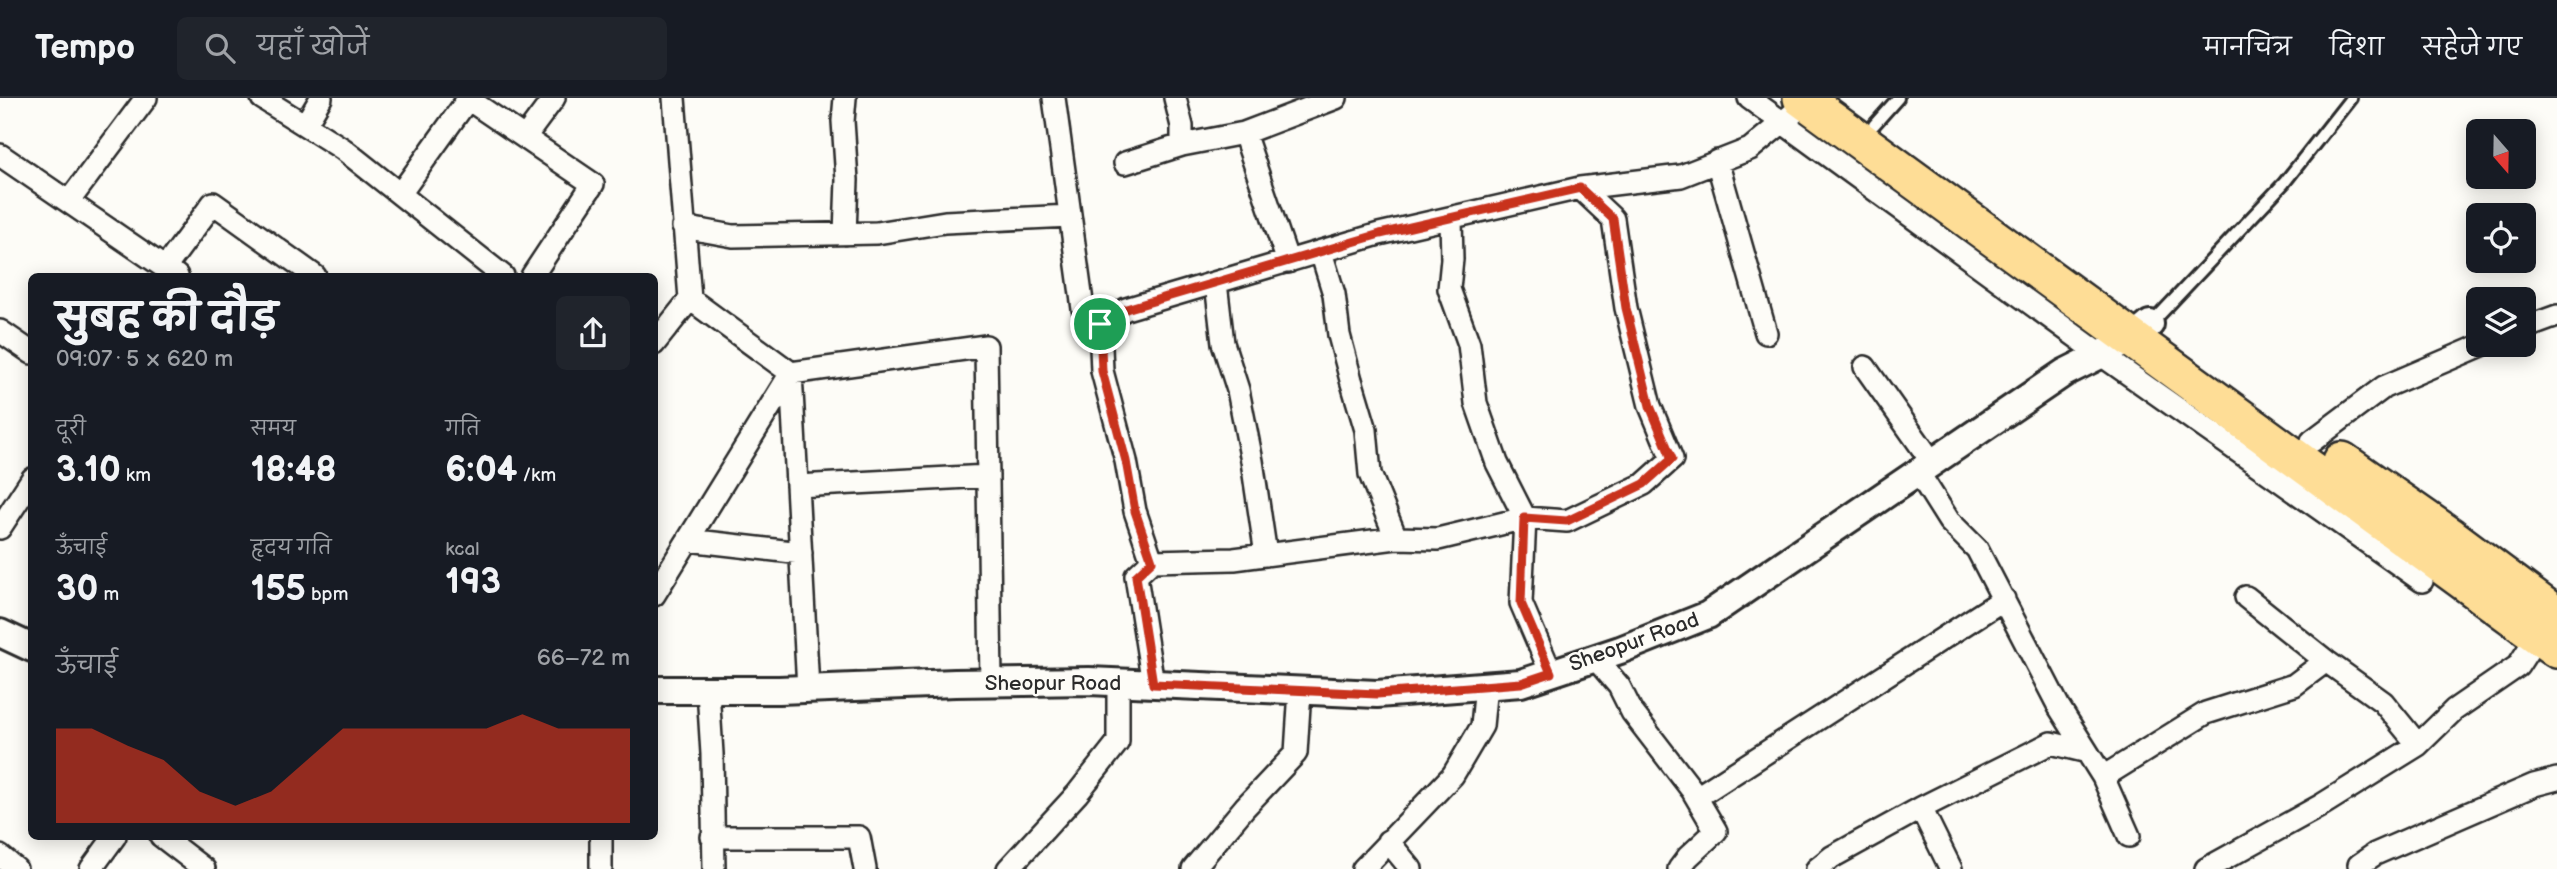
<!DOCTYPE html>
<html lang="hi">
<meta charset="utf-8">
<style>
:root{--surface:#171b24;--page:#20242c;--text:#f1f3f6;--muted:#9ea1a6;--line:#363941;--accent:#c8321e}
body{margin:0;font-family:"Balsamiq Sans","Playpen Sans Deva",sans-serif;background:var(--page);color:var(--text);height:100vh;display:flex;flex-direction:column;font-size:26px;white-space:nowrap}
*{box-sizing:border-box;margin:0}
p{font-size:23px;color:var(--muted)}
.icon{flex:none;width:38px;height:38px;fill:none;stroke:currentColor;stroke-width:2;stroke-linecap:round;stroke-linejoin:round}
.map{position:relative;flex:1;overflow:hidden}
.details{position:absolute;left:28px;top:175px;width:630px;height:567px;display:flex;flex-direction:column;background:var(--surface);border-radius:10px;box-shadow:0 4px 18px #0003}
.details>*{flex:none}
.needle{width:46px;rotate:160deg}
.controls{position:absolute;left:2466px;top:21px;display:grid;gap:14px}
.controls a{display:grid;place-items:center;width:70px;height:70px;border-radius:10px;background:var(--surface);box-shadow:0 4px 18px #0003;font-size:35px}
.pin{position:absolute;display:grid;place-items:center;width:60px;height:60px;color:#fff;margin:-30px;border:4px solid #fff;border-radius:50%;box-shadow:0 2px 7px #0007}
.round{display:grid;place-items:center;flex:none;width:74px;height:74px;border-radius:10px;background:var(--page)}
.overview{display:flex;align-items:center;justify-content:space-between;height:119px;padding:0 28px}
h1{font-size:38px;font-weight:700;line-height:52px}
.stats{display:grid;grid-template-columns:repeat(3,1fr);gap:10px;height:119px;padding:7px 28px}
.stats div{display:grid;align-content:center}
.stats b{font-size:35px;font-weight:700}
.stats small{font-size:19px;font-weight:400}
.stats p{font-size:19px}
.chart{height:196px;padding:14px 28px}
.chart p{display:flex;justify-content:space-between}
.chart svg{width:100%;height:126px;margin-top:7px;fill:var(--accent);opacity:.7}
header{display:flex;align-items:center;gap:42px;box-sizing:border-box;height:98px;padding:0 35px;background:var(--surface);border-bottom:2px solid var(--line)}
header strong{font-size:33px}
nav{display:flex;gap:38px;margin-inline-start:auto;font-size:24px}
.search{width:490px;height:63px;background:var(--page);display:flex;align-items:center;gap:18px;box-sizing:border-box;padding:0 24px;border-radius:10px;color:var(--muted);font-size:26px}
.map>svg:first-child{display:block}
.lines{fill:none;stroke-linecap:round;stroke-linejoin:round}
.service-casing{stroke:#2b2b2b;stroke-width:16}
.minor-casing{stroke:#2b2b2b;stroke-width:26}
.tertiary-casing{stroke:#2b2b2b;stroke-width:32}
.trunk-casing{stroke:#2b2b2b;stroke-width:42}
.service{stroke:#fdfcf7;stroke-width:10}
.minor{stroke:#fdfcf7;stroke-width:21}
.tertiary{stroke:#fdfcf7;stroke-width:26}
.trunk{stroke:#fedd96;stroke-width:37}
.route-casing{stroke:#fff;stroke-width:14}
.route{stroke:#c8321e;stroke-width:9}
.labels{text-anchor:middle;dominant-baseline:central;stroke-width:5;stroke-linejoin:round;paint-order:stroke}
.street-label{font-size:21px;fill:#2b2b2b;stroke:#fdfcf7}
</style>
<header>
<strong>Tempo</strong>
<div class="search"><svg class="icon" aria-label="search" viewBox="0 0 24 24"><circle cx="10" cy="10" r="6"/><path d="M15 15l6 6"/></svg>यहाँ खोजें</div>
<nav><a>मानचित्र</a><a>दिशा</a><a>सहेजे गए</a></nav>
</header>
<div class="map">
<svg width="2557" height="771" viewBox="0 0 2557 771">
<rect width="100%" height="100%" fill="#fdfcf7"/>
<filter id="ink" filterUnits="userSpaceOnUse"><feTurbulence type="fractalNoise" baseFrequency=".0143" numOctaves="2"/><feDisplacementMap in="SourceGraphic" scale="14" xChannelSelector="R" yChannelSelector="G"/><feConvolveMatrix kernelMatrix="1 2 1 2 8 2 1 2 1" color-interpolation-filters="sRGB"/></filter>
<g filter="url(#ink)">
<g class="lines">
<g class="service-casing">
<path id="service" d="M1874,27L1898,0
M2151,226L2284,85L2351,0"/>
</g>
<g class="minor-casing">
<path id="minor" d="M262,0L343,51L503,178
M1054,0L1083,211L1100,226
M1749,0L2100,256L2422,483
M305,27L321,0
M1244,35L1288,164
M525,39L554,0
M1182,47L1244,35L1336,0
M0,57L177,178
M1717,63L1766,235
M1125,65L1182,47V28L1175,0
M1580,90L1613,121L1626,210L1650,308L1672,361L1644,386L1567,423L1525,420L1438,441L1396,440L1234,461L1152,463L1135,413L1126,363L1102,273L1100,226L1126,211L1379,136L1580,90L1681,78L1750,51L1807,4
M400,96L468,1L593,86L532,178
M69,103L146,0
M1451,121L1452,161L1449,191L1469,246L1476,305L1497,365L1525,420L1521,505L1551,575
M683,129L733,138L877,135L945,124L1070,118
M845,136L847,82L843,23L845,0
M1321,154L1334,196L1339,237L1351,282L1366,332L1370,376L1396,440
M165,170L213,105L315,178
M1216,185L1223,245L1238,292L1252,363L1266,457
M2524,230L2557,218
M0,233L32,255
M654,246L690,201L674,0
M1865,269L1932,364
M2312,343L2384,289L2482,247
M1918,374L1949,423L1977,451L2059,609L2103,679L2206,615L2294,587L2326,563L2383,604L2418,647
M797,388L988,378
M0,430L32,381
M688,442L801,455
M1152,463L1136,478L1153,586
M654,497L791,275L690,201
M2246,499L2326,563
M1595,560L1619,588L1632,614L1692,692L1716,733L1688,759L1679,771
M808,591L791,275L986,248L991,584
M708,592L712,656L714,771
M2103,679L2129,738
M1697,699L2004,501
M1921,710L1951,771
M161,738L204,771
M601,738V771
M712,739H859L865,771
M1388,743L1411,771
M0,758L16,771
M91,771L115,738
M1008,771L1077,696L1118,644V584
M1193,771L1245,709L1296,655L1300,592
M1363,771L1453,677L1482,628L1486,587
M1817,771L1832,759L1921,710L2051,645L2084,653
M2206,771L2320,708L2418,647L2454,612L2518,568L2538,537
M2361,771L2359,767L2375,756L2534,687L2557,681"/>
</g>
<g class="tertiary-casing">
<path id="tertiary" d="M0,535L32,550
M654,592H779L955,585L1089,583L1377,596L1521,585L1620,552L1708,517L2064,275L2132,241L2150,226"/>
</g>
<g class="trunk-casing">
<path id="trunk" d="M1802,0L2557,551
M2342,363L2451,439L2557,518"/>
</g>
<use href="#service" class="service"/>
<use href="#minor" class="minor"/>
<use href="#tertiary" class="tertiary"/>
<use href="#trunk" class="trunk"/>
</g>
</g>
<g class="lines" filter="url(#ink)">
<g class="route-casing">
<path id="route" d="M1580,90L1613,121L1626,210L1650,308L1672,361L1644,386L1567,423L1524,420L1521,505L1551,575L1521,585L1377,596L1153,586L1136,478L1152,463L1135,413L1126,363L1102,273L1100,226L1126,211L1380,136Z"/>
</g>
<use href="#route" class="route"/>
</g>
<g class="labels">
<g class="street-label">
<text transform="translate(1634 544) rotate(-20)">Sheopur Road</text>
<text x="1053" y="585">Sheopur Road</text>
</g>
</g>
</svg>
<div class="controls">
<a><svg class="needle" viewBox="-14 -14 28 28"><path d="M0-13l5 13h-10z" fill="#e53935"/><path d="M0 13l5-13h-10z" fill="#9ea1a6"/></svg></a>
<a><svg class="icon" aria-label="locate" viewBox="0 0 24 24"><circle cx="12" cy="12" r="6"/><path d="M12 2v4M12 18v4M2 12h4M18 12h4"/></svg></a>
<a><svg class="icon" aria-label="layers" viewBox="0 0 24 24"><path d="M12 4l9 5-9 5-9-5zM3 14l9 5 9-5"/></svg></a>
</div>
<div class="pin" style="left:1100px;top:226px;background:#1e9e55"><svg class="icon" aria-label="arrive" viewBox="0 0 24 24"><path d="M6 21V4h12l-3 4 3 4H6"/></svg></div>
<section class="details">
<div class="overview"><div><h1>सुबह की दौड़</h1><p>09:07 · 5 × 620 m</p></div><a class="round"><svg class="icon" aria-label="share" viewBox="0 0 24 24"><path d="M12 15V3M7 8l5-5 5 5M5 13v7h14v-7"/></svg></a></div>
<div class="stats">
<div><p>दूरी</p><b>3.10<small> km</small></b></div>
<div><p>समय</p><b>18:48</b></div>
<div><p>गति</p><b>6:04<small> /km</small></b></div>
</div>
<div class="stats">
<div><p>ऊँचाई</p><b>30<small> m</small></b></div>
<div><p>हृदय गति</p><b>155<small> bpm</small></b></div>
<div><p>kcal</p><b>193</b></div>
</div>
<div class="chart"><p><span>ऊँचाई</span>66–72 m</p>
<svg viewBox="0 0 160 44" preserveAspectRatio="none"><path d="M0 44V11L10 11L20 17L30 22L40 33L50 38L60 33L70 22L80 11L90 11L100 11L110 11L120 11L130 6L140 11L150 11L160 11V44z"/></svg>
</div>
</section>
</div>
